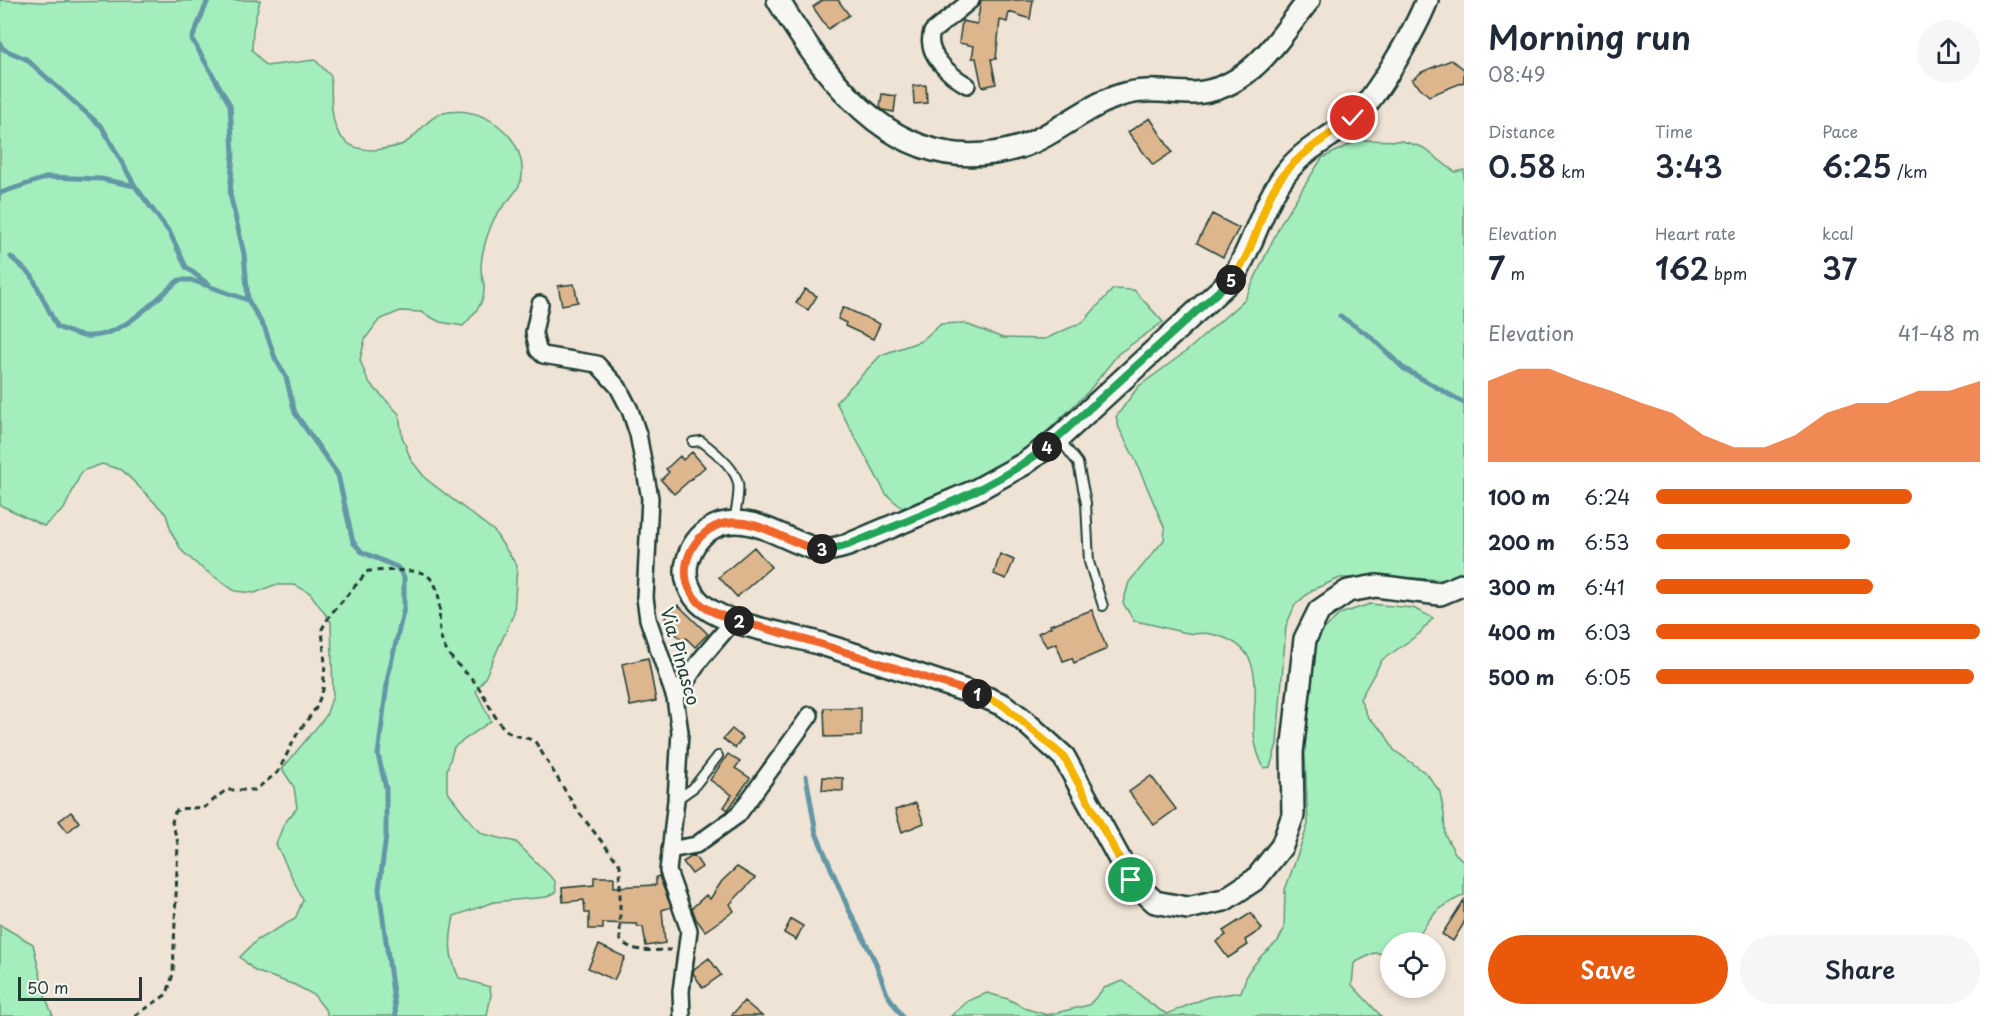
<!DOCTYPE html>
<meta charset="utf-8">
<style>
:root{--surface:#fff;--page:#f6f6f7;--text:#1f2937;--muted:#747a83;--accent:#ea580c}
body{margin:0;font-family:"Playpen Sans",sans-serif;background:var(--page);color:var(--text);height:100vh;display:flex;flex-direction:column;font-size:22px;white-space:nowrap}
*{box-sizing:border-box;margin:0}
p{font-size:20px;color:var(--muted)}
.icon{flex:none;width:33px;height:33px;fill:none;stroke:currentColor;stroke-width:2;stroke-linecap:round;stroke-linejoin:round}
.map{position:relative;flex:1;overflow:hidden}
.sheet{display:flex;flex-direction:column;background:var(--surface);width:540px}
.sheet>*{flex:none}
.buttons{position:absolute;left:1380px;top:932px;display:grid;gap:12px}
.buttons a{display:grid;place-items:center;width:66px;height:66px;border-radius:50%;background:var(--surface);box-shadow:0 3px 9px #0003;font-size:30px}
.scale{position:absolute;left:18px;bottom:15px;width:124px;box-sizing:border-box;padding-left:6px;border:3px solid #1f3d34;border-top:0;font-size:16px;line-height:21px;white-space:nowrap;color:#1f3d34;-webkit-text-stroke:4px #f6f6f2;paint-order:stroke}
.pin{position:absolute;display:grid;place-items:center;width:51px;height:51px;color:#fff;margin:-26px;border:3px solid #fff;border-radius:50%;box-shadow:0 2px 6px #0007}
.km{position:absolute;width:30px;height:30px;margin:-15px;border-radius:50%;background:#222;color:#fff;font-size:16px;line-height:30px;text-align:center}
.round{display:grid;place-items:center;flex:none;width:63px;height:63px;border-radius:32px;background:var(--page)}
.head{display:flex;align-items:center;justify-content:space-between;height:102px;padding:0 24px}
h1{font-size:33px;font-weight:600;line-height:45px}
.figures{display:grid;grid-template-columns:repeat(3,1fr);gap:9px;height:102px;padding:6px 24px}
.figures div{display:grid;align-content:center}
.figures b{font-size:30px;font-weight:600}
.figures small{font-size:16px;font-weight:400}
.figures p{font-size:16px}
.chart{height:168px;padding:12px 24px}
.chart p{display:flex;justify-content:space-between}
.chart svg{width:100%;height:108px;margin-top:6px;fill:var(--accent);opacity:.7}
.button{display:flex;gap:12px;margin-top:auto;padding:12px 24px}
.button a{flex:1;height:69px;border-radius:36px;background:var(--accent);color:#fff;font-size:24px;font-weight:600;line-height:69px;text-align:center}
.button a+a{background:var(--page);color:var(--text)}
ul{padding:0 24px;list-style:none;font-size:20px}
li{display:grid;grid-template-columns:96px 72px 1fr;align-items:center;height:45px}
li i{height:15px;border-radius:8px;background:var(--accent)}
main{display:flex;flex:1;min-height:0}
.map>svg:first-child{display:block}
.green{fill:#a4eebd;stroke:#629678;stroke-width:1.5}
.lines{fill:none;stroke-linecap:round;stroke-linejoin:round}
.stream{stroke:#6397a6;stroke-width:5}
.building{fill:#ddb68e;stroke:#1f3d34;stroke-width:1.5}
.lane-casing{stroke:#1f3d34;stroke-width:12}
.street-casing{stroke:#1f3d34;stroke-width:20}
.secondary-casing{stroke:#1f3d34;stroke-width:26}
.path{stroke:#1f3d34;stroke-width:3;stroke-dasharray:6 4.5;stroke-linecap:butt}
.lane{stroke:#f6f6f2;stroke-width:8}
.street{stroke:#f6f6f2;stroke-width:15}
.secondary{stroke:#f6f6f2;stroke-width:21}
.split-1-casing{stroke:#fff;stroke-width:12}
.split-2-casing{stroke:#fff;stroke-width:12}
.split-3-casing{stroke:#fff;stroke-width:12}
.split-4-casing{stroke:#fff;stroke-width:12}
.split-5-casing{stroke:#fff;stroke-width:12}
.split-6-casing{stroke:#fff;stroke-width:12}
.split-1{stroke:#f5b400;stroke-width:8}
.split-2{stroke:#f0652b;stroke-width:8}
.split-3{stroke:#f0652b;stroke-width:8}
.split-4{stroke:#22a559;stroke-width:8}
.split-5{stroke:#22a559;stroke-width:8}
.split-6{stroke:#f5b400;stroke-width:8}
.labels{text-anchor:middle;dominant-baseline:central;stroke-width:5;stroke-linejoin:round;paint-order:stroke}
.street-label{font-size:18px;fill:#1f3d34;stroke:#f6f6f2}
</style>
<main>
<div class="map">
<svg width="1464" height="1016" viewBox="0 0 1464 1016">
<rect width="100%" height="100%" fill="#eee3d4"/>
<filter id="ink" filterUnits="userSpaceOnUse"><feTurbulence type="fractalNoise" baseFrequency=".0167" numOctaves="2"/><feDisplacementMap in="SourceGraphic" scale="12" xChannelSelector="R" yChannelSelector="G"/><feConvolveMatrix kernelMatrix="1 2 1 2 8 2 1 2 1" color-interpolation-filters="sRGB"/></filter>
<g filter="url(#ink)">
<path class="green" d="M0,0L42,2L260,0L253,29L252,50L266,66L315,60L331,76C332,110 327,150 374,150C383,149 397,148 405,143C418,136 426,119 440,114C478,102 525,133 522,175C521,193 500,205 493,221C487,235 481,253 481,269C481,275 484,281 484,287C485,304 473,315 463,326L440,322L421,312L400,311L379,320L365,339L360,360L368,381L399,414L402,436L411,460L426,479L494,531L517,566L514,613L485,678L476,691L491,721L454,747L447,770V791L474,826L483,834L516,842L555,881L556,892L547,897L494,902L454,916C449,941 448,954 459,978L490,987L491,995L487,1016H327V1012L314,995L295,985L255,971L240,957L257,940L295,919L303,900L276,844L284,824L297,808L294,787L282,769L326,716L333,695L331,622L310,593L295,585H274L255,593L235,591L199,566L182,551L172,534L166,514L122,470L102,464L82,471L64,509L44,526L0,505Z
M1359,140L1402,141L1422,147L1455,172L1464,170V572L1443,580L1398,577L1340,578L1312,590L1295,605L1286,626L1277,744L1270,767L1264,768C1252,745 1253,727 1255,701C1257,665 1250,642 1211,634C1203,632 1195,635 1188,633C1170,630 1153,624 1134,621L1123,603L1129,582L1164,540L1165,529L1134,457L1119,428L1116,417L1138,387L1188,350L1245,299L1282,221L1322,158Z
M1113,289L1134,290L1163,322L1118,354L1088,392L1035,443L990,472L902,508L886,494L836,402L881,355L921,341L941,324L963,323L1003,338L1045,339L1083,322Z
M1370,604L1413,608L1433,618L1419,634L1382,660L1360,699L1368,717L1384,732L1394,750L1427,774L1440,792L1444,814L1445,835L1455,853L1464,862V895C1439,907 1429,915 1417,940L1390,942V954L1374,953L1354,963L1352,985L1381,1016H951L968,1001L987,993L1008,999L1027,1009L1047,1015L1089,1005L1104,988L1123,981C1139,992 1149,1006 1167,1014L1208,997L1241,992L1248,972L1262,955L1278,941L1284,929L1285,890L1308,825L1304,732L1314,639L1340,614Z
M0,925L33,944L45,996L53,1016H0Z"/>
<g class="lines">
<path class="stream" d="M208,0L192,39L230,105L233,154L230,194L244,254L248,300L265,329L275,358L286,377L295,413L338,475L353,542L362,552L397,567L404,577V608L388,676L378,755L386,788V836L379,889L396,1016
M0,44L3,49L26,59L102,127L135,186L170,233L186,267L209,285
M0,193L48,177L101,179L135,186
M11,257L32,276L57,327C65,330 75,335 84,336C120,340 153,301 179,280H191L248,300
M1340,316L1370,336L1403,368L1464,403
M806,776L816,833L848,908L875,961L887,994L902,1016"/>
</g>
<path class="building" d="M823,0H838L849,15L828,29L813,7Z
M981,0H1033L1030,19L1009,12L1007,22L1000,20L996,59H991L996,84L982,87L976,58H972L974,46L959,43L962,21L977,24Z
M1451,60L1464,69V82L1429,96L1412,80L1422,72Z
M926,85L927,103L914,104L913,86Z
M882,94L896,96L894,112L883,110L880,107Z
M1150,118L1172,152L1153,165L1128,132Z
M1212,214L1239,228L1223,257L1197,243Z
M574,284L578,302L562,305L558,286Z
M805,289L817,296L808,310L796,303Z
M843,307L880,324L873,339L845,326L846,323L838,319Z
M692,452L705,467L674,494L661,480L669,472L666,469L680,456L683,460Z
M754,547L771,567L737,597L719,577Z
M1000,554L1014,560L1006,579L994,574Z
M678,605L708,634L695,647L686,638L683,641L671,629L673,626L665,618Z
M1092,610L1107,649L1074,663L1072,658L1063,661L1056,643L1047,647L1038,633L1051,627L1050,625Z
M648,658L656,701L630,706L622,664Z
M824,708H861V736L825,737Z
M732,729L743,738L735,748L723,739Z
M728,754L740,762L735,768L750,778L728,810L724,807L732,795L710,780Z
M1151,776L1176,809L1154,825L1129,792Z
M823,777L843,778V791L822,790Z
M916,803L924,823L902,832L895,810Z
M71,812L79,822L68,832L59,821Z
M694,855L702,867L692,874L683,862Z
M737,867L755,878L730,904L734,911L705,931L696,919L692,908L706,895L710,899L722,881Z
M659,876L671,907L662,910L665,943L646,946L643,927H638L637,924L603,923V929H589V913H585L584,900L563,902L562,888L594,885V877H614V887L656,885V877Z
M1464,900V923L1453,941L1442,934Z
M1251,913L1262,929L1245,940L1248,945L1228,958L1216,942L1226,935L1223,931Z
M791,919L803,926L796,940L784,933Z
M599,945L625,957L614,980L588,968Z
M709,958L721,975L703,988L693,973L694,969Z
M744,1001L762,1016H731Z"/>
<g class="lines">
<g class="lane-casing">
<path id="lane" d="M1060,440L1078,463L1086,503L1089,562L1103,606
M693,442L701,441C713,450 735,468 738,483C740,494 736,509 734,521
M676,800L693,788L718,756"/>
</g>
<g class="street-casing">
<path id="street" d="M967,85C951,76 924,54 932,32L971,0
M540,304L534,332L538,350L543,355L597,364L618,387L630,410L638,434L650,498L645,598L648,619L675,698L680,732L676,800L668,871L689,930L681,991L682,1016
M675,698L701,659L734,620
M670,850L696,845L738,815L810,715"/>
</g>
<g class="secondary-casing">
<path id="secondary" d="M778,0C832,89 903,183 1020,147C1056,135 1085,106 1121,95C1145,87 1169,93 1193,93C1249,91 1278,39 1309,0
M1427,0C1415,31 1378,94 1355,117C1335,136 1308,146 1290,168C1263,200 1255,242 1233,278L1059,438L1024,464L975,491L848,545C838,548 828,551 817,549C787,542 753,514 721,524C704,530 693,542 688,559C682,577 690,596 705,607C728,625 787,634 818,643C874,660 931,679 987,698L1003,705L1022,719L1064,757L1131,880L1155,902L1187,908L1224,900L1256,879L1282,846L1293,815L1292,752L1305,639L1319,611L1348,591L1376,586L1440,594L1464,584"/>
</g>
<path class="path" d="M135,1016L167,994L173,974L178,843L172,822L175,812L179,809L205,807L226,790H255L278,772L297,734L316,708L323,690L325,664L322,629L330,615L368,571C382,571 417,568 427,575C447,591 435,620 442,641C449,662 467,670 479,688C489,702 495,723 510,733C518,738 528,736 536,743L577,810L620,865V939C631,954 654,950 671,950"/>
<use href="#lane" class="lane"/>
<use href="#street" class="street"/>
<use href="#secondary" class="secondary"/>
</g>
</g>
<g class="lines" filter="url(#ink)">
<g class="split-1-casing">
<path id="split-1" d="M977,694L1003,705L1064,757L1131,880"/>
</g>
<g class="split-2-casing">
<path id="split-2" d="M739,621L817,643L977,694"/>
</g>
<g class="split-3-casing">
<path id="split-3" d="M739,621C724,617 705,611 695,598C673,571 693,529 726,523C761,517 789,547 822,549"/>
</g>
<g class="split-4-casing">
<path id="split-4" d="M822,549H832L848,545C916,517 988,492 1047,447"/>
</g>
<g class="split-5-casing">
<path id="split-5" d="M1047,447L1231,280"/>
</g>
<g class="split-6-casing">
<path id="split-6" d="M1231,280C1252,256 1258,221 1272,192C1289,159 1324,139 1353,118"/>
</g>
<use href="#split-1" class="split-1"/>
<use href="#split-2" class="split-2"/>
<use href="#split-3" class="split-3"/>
<use href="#split-4" class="split-4"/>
<use href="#split-5" class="split-5"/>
<use href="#split-6" class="split-6"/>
</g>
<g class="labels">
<g class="street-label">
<text transform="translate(681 656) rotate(74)">Via Pinasco</text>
</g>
</g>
</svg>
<div class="buttons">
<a><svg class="icon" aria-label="locate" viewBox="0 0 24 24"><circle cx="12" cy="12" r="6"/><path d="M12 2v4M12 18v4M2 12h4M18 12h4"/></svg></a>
</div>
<div class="scale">50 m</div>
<div class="pin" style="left:1131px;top:880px;background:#1e9e55"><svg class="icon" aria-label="arrive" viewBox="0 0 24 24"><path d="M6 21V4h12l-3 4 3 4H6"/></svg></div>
<div class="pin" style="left:1353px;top:118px;background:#d93025"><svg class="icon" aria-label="check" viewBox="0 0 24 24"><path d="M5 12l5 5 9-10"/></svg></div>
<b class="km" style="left:977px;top:694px">1</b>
<b class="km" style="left:739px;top:621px">2</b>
<b class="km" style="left:822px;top:549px">3</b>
<b class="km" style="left:1047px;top:447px">4</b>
<b class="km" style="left:1231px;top:280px">5</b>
</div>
<section class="sheet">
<div class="head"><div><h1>Morning run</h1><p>08:49</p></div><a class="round"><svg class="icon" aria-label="share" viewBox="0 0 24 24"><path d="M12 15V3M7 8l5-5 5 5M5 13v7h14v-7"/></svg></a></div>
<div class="figures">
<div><p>Distance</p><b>0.58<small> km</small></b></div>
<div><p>Time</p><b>3:43</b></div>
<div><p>Pace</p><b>6:25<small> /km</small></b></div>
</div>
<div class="figures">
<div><p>Elevation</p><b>7<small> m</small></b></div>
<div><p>Heart rate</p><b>162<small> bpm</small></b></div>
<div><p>kcal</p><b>37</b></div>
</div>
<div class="chart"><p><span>Elevation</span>41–48 m</p>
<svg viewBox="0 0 160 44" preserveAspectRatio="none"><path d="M0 44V11L10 6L20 6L30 11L40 15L50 20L60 24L70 33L80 38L90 38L100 33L110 24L120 20L130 20L140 15L150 15L160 11V44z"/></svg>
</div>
<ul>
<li><b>100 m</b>6:24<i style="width:79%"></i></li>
<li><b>200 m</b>6:53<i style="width:60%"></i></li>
<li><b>300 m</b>6:41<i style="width:67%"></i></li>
<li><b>400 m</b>6:03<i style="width:100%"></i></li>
<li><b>500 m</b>6:05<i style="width:98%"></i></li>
</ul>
<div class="button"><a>Save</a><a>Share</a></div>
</section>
</main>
